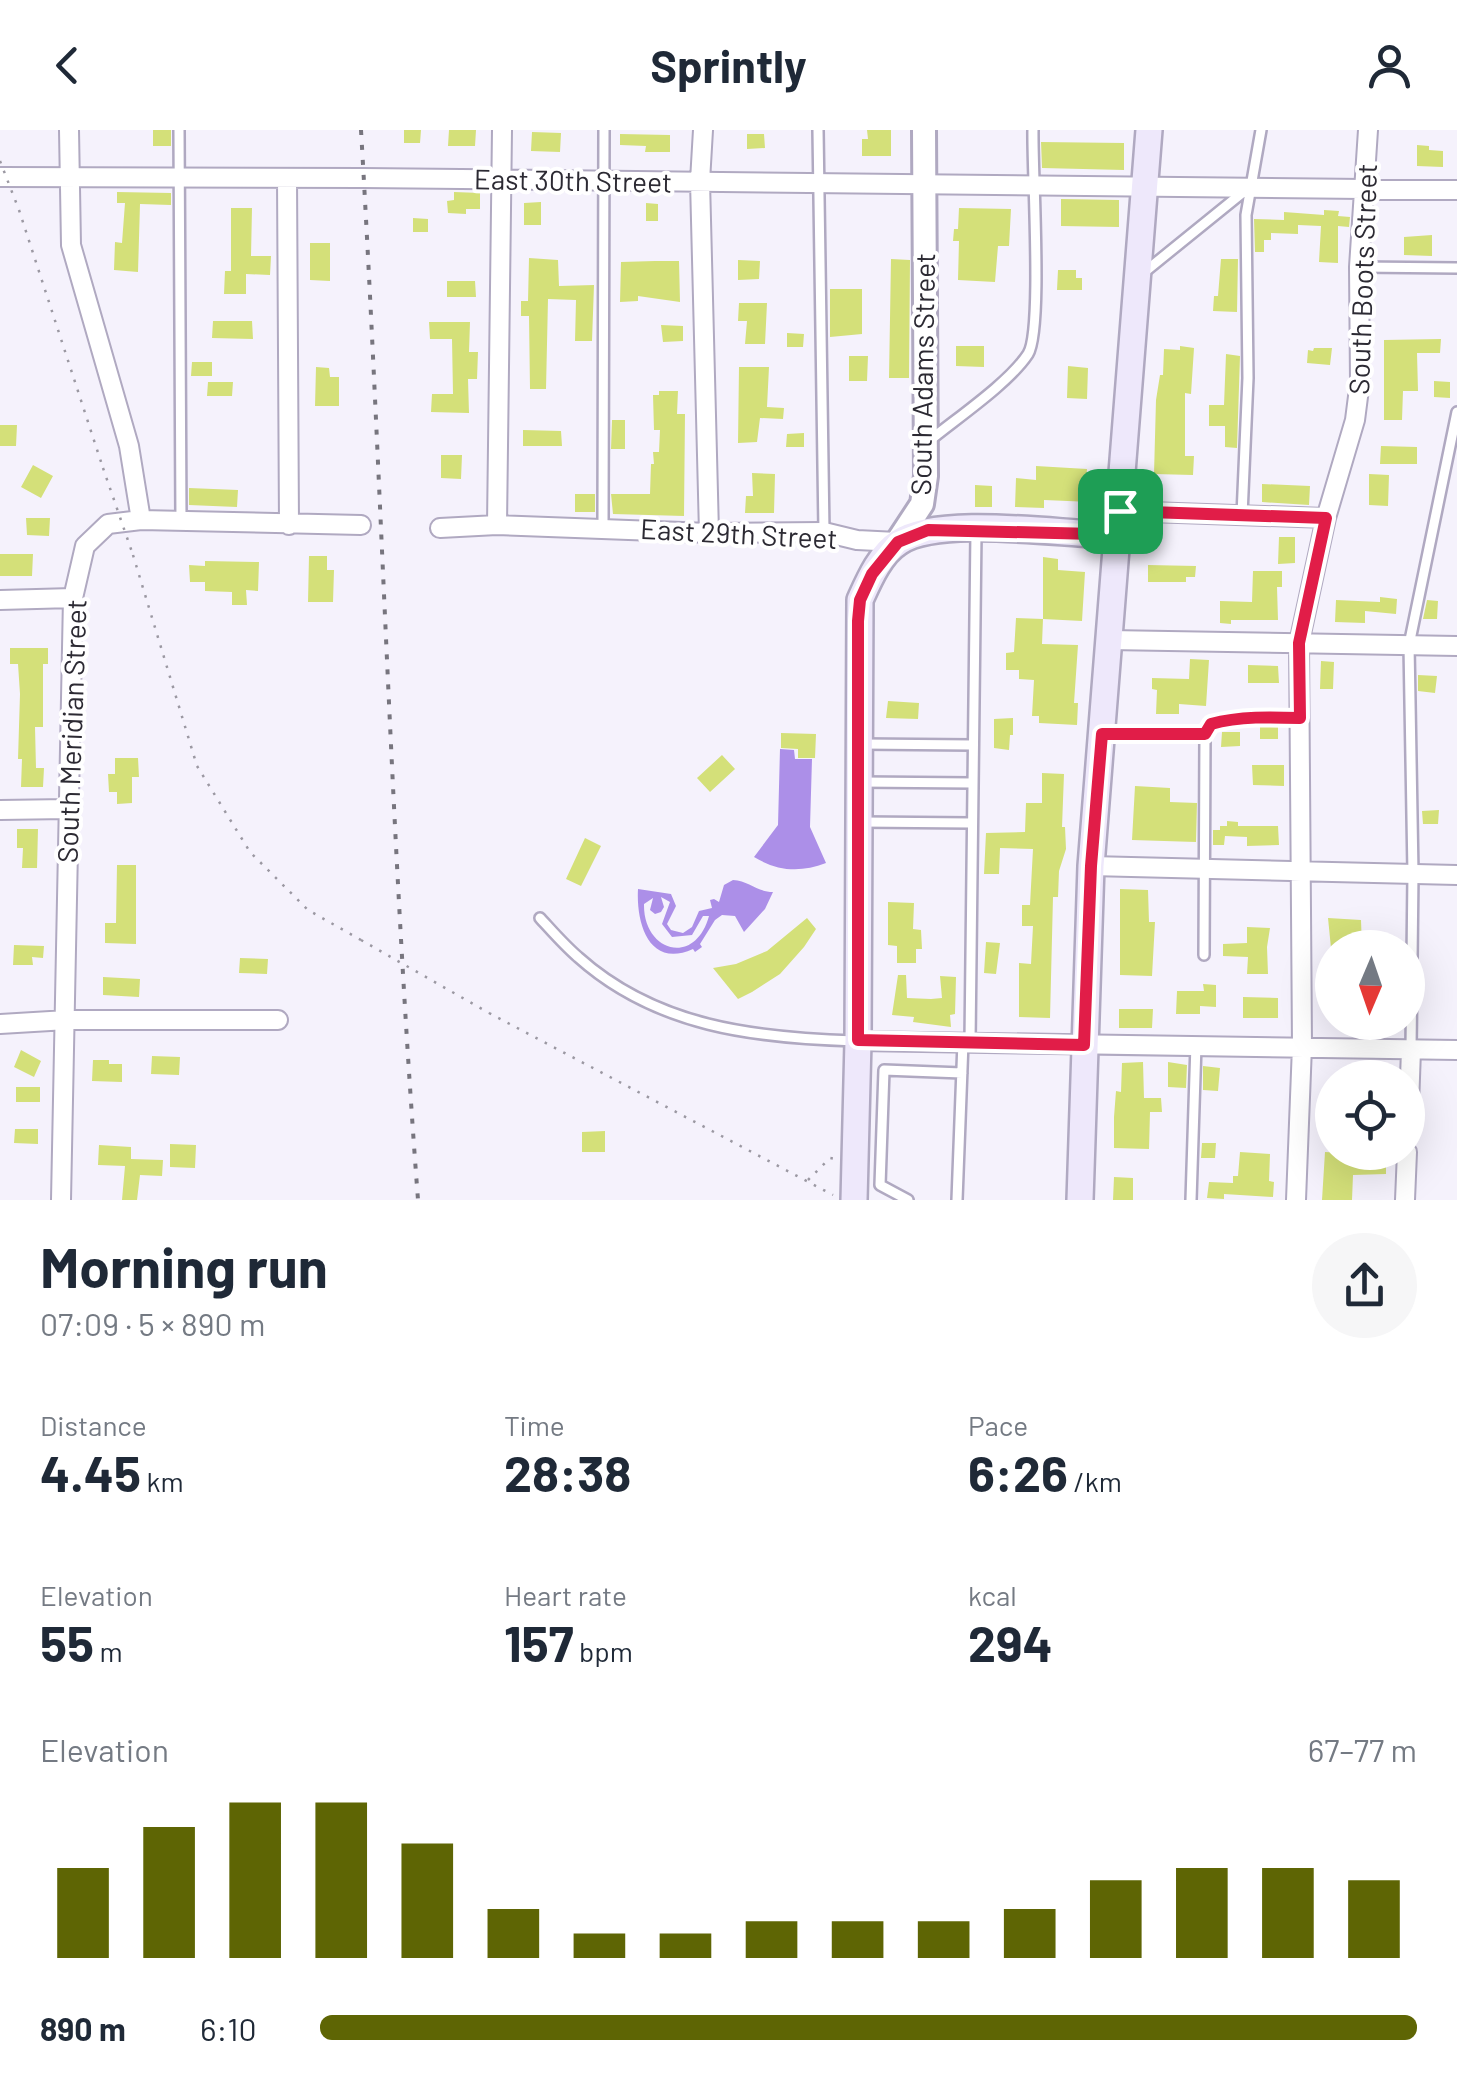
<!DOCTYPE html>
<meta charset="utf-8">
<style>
:root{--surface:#fff;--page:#f6f6f7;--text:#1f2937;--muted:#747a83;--accent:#5e6504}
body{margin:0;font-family:Barlow,sans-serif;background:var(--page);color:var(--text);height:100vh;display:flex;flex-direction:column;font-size:38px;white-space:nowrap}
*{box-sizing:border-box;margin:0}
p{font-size:32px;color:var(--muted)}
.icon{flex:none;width:55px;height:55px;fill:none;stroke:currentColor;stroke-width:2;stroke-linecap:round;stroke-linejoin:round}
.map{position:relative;height:1070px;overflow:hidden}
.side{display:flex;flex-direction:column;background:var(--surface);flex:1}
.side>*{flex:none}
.needle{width:65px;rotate:182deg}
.buttons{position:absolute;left:1315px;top:800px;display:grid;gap:20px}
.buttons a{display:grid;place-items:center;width:110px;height:110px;border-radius:50%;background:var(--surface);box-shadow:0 10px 40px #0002;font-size:50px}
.pin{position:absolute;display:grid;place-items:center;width:85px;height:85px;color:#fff;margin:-42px;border-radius:20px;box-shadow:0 5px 15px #0006}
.round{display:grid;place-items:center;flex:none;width:105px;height:105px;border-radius:52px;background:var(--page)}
.summary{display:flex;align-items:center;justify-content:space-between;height:170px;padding:0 40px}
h1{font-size:55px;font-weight:700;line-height:75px}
.stats{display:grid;grid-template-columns:repeat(3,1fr);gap:15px;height:170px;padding:10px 40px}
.stats div{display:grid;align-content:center}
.stats b{font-size:50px;font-weight:700}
.stats small{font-size:28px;font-weight:400}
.stats p{font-size:28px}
.chart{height:280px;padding:20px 40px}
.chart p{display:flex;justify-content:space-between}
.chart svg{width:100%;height:180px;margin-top:10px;stroke:var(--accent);stroke-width:6}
ul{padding:0 40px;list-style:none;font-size:32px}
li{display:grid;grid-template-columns:160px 120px 1fr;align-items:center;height:75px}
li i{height:25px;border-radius:12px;background:var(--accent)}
header{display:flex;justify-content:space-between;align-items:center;height:130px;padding:0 40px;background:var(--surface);font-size:45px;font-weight:700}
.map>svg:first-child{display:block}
.water{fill:#ac8fe8;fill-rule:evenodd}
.building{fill:#d4e079}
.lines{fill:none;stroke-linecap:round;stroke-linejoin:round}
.service-casing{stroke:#b0a9c1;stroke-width:14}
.minor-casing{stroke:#b0a9c1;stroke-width:22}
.tertiary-casing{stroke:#b0a9c1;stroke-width:28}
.secondary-casing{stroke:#b0a9c1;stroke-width:30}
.path{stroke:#9b98a2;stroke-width:2.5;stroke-dasharray:2.5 8;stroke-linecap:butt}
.service{stroke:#fff;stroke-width:9}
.minor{stroke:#fff;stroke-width:18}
.tertiary{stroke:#fff;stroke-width:22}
.secondary{stroke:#eee8fb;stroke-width:25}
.rail{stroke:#77757e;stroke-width:4;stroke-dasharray:5 10;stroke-linecap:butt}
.path-bridge{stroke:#9b98a2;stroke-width:2.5;stroke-dasharray:2.5 8;stroke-linecap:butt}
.route-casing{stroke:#fff;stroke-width:20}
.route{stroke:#e11d48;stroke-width:12}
.labels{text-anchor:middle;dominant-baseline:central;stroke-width:8;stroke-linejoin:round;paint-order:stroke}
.street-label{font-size:28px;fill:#2c2a33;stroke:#fff}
</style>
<header><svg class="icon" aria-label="back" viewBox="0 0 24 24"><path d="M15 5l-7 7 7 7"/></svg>Sprintly<svg class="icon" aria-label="person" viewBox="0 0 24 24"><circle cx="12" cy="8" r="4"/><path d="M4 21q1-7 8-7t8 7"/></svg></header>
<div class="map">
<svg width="1457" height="1070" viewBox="0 0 1457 1070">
<rect width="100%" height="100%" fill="#f5f2fc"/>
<path class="water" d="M780,619L794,620L795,629H812L810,697L826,733C800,743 777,741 754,727L778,695Z
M733,750C749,751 757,762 773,762L765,779L744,802L735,786L722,785L715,790L700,814L702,817L695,822L693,819C649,839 636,793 638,759L671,764L676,776L667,794L671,800L683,803L692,797L699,781L712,778L710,770L714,769L719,772L724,755ZM661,767L670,772L662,794L672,807L692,805L703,786H709C695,837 643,822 644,774L653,768L650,780L655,784L661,782L664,777Z"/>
<path class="building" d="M153,0H171V16H153Z
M404,0H421L420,13H404Z
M449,0H476L475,16H448Z
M867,0H891V26H862V9H868Z
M532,2L561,3L560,22L531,21Z
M620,4L670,5V22H645L646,16L620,15Z
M747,4H764L765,18L747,19Z
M1041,12L1124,13V40L1042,38Z
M1417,15L1429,16V20L1443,21V37L1417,36Z
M117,62L171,63V75L140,74L138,142L114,140L115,112L122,113L125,73H117Z
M454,62L480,63V79H466V84L448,83L447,71L454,70Z
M1061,69L1119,70V97L1061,96Z
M541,72V95H524V73Z
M646,73L658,74V91H646Z
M231,78H252L251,126H271L270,145L246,144V164H224L225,141H231Z
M959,78L1011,79L1009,116H998L995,152L958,150L959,111H953L954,99H958Z
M1324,80L1339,81L1338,86L1350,87L1349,97L1338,96V133L1319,132L1321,96L1298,95V104L1271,103V110H1264V122H1255L1254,89L1284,90V82L1324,85Z
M413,88L428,89V102H413Z
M1432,105V126L1404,125V107Z
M310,113H330V151L310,150Z
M529,128L558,130L559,156L594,155L592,211H575L576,170L548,169L546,259H530L529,186H521V171H528Z
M891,129L910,130L909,248H889Z
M1221,129H1238L1237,182L1213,181L1214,166H1218Z
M738,130L760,131L759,149L738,150Z
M655,131H679L680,172L638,166V171L620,172L621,132Z
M1058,140H1076V148H1082V160H1057Z
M447,151H475L476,167H447Z
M830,159H862V204L830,207Z
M739,173H767L765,214H745L747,191H738Z
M213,191H252L253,209L212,208Z
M429,192H470L469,222H478L477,249H468L469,283L431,282L432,264H453L452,209H430Z
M661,195L683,196V211L663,212Z
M787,203L804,204L803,217H787Z
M1441,209L1440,223H1417L1418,261H1403L1402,290H1384V210Z
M956,216H984V237L956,236Z
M1180,216L1194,218L1191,264L1185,263V326H1194L1193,345L1154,344L1156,270L1160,245H1163L1164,219L1180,220Z
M1314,218H1332L1330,235L1307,233L1308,220L1313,221Z
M1226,224L1240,226L1237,318L1225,317V296H1209V275H1224Z
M849,226H868L867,251H849Z
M192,232H212V246H191Z
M1068,236L1088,238L1087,269L1067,268Z
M316,237L329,238L330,247H339V276H315Z
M739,237H769L767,277L784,278L783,289L760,288L757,312L738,313Z
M1434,251L1450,252V268L1434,267Z
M208,252H233L232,266H207Z
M659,261H678L677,284H685L684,386L613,384L611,364H650L651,334H654L653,322H659L660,300H654L653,265H659Z
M612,290H625V319H611Z
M0,295H17L16,316H0Z
M523,300L561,301L562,316H523Z
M804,303V317H786L787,304Z
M1381,316L1417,317V334H1380Z
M441,325H462L461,349L441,348Z
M33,335L53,346L41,368L21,357Z
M1036,336L1087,339L1086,352H1093L1091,372L1044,370V378L1015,377L1016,348L1036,350Z
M752,343L775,344L774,383H745L746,366H753Z
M1369,344L1389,345L1388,376L1369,375Z
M1262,354L1310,356L1309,375L1262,372Z
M975,355L992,356V377H975Z
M189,358L238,360L237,377L189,375Z
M575,364H595V382H575Z
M26,388H50L49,406L27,405Z
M1279,407H1295V433L1278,434Z
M0,424H33L32,446H0Z
M309,426H327V440H334L333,472H308Z
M1043,427L1058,429V440L1085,442L1082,491L1043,489Z
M205,431L259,432L258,461L246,460L247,475H232V462L205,461V452H190L189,435L205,436Z
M1148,435L1196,436L1195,447H1186V452H1148Z
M1253,441H1282V457H1277L1278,490H1231V494L1220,493V471L1252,472Z
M1380,467L1397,469L1396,484L1365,481V493L1335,492L1336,470L1380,472Z
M1427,470L1438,471L1437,489H1423Z
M1016,488L1043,489L1042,514L1078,515L1074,573H1078L1077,595L1039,593V586H1032L1034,550L1019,549V540H1006V523L1014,522Z
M10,518H48V534H43V597H35L36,638H44L43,657H21L22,629H18L20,564L18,534H10Z
M1190,529L1209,530L1206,576L1179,574V584H1156L1157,560L1152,559V548L1189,549Z
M1321,531L1334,532L1333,559H1320Z
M1248,535L1278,536L1279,553H1248Z
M1418,545L1437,546L1435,563L1418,561Z
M888,571L919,573L918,589L886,588Z
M1013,588V605H1010L1009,620L994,618V589Z
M1260,595H1278V609H1260Z
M1222,602H1240V616L1221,617Z
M781,603L816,604L815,628H798V619L781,618Z
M722,625L735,639L710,662L697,648Z
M115,628H138L139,647H132V673L117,674V662H109L108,644H115Z
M1252,635H1284V656L1253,655Z
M1042,643L1064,644L1062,697H1065L1066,719L1059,741L1058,767H1053L1050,888L1019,887V833L1031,834L1033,796H1022V775H1030L1033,719L1000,718L999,744H984L986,703L1025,702L1026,673H1042Z
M1135,656L1170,658V672L1197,673L1196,712L1132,710Z
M1439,680L1438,694H1423L1422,681Z
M1227,691L1238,692V696H1278L1279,715L1247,716V707L1225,706L1224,715H1213V700H1220V696H1227Z
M17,699H38L37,738H22L23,718H17Z
M585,708L601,716L581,756L566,749Z
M117,735H136V814L105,813V793H116Z
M1120,759L1148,760L1149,792H1155L1152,846L1120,845Z
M888,772L914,773L913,799L921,800L922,819H916V833H897V816L888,815Z
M807,788L816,799L804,817L780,844L752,862L738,869L713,838L736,834L767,821Z
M1328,788L1361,790L1362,818H1331Z
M1247,797L1270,798L1267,817L1268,844H1247L1248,827L1223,826V814L1247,813Z
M986,812L1000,813L996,844L984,843Z
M14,815L44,816L43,828L32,827L33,835H13Z
M240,828L268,829L267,844L239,843Z
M898,845H906L907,868L931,869L942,868L940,846L956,847L955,884L950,885L951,897L913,892L914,887L892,885Z
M103,847L140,849L139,867L103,865Z
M1203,854L1216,855V877L1200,876V884H1176L1177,861H1204Z
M1243,867L1278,868V888H1243Z
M1119,879H1153L1152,898H1119Z
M21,920L41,931L34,947L14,937Z
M152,926L180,927L179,945L151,944Z
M93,930H109V934H122V952L92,951Z
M1143,932L1144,968H1161L1162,982H1150L1149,1019L1114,1018V987L1116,961L1121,962L1122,933Z
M1168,932L1187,935L1186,958L1168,957Z
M1203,936L1220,938L1218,961L1203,960Z
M16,957H40V972H16Z
M15,999H38V1014L14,1013Z
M605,1001V1022H582V1002Z
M1202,1013H1216L1215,1028H1201Z
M170,1014L196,1015L195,1038L170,1037Z
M99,1015L131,1017V1029L163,1030L162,1046L140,1045L137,1070H122L125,1036L98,1035Z
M1240,1022L1270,1024L1269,1051L1274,1052L1273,1067L1224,1064V1069L1207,1068L1209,1052L1233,1053V1046H1238Z
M1325,1022L1363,1024L1362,1029L1386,1030V1044L1353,1045L1352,1070H1322Z
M1114,1047L1133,1048V1070H1113Z"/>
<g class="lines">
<g class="service-casing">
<path id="service" d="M179,0L181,391
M818,0L824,402
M1359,137L1457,138
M1142,144L1247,59
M929,311C957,288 1009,253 1028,224C1043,200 1032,39 1033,0
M1242,385L1248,248L1246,85L1261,0
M603,396L604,0
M1103,604H1205
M861,614L972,615
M861,652L972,653
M862,692L971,693
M540,788C552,801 564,815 578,827C656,897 755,908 855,911
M1204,825L1205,604L1211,593C1240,586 1270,586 1299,588
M970,911L976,402
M1411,919L1413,743L1409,515L1457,282
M908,1070L880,1055L884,940L962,943
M957,1070L963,912
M1191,1070L1196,914"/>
</g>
<g class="minor-casing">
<path id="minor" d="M69,0L71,115L129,316L141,390
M703,0L700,51L709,403
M0,47L363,48L1457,60
M287,48L289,395
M1120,381L1326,388
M497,395L502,0
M440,398L497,395L709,403L824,402L857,410L897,412
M0,470L73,468
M1109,510L1457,516
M0,680L67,679
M1091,736L1457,745
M0,894L67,890H278
M858,911L1457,920
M1408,1003L1411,920
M61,1070L73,468L85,416L108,394L141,390L361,395
M1296,1070L1302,916L1299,513L1326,388L1355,290L1360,251L1359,137L1368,0
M1405,1070L1407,1022"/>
</g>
<g class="tertiary-casing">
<path id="tertiary" d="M897,412L922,374L926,346L924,0"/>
</g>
<g class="secondary-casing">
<path id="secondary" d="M854,1070L858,911L860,470C869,450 880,424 899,412C936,387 1048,402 1094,404L1120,381
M1080,1070L1091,736L1149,0"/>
</g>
<path class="path" d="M19,80L103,338
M133,425L197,636L250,722L308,780L361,810
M489,883L833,1065
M808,1050L830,1028L836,1029"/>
<use href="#service" class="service"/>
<use href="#minor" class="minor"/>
<use href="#tertiary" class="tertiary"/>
<use href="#secondary" class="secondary"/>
<path class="rail" d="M361,0C382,357 391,714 418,1070"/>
<path class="path-bridge" d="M0,31L19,80
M103,338L133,425
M361,810L489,883"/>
</g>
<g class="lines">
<g class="route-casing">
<path id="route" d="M1120,381L1326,388L1299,513L1300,588C1271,587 1240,586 1211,594L1205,604H1102L1091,736L1084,915L858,910V491L860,470L872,444L898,412L928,400L1094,404Z"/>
</g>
<use href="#route" class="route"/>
</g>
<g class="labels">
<g class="street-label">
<text transform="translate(573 50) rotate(1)">East 30th Street</text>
<text transform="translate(1362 149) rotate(-88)">South Boots Street</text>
<text transform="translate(922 244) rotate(-89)">South Adams Street</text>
<text transform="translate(739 403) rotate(3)">East 29th Street</text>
<text transform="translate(71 601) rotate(-88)">South Meridian Street</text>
</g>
</g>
</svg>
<div class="buttons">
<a><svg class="needle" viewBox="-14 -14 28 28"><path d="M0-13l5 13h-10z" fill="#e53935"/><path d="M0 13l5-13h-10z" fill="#747a83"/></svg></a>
<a><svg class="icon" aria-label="locate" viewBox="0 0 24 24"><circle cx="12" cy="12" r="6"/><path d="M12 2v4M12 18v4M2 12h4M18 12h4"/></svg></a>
</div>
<div class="pin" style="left:1120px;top:381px;background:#1e9e55"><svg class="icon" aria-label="arrive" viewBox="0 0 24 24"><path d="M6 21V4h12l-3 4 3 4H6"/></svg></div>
</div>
<section class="side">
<div class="summary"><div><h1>Morning run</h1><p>07:09 · 5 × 890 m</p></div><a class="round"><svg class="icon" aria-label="share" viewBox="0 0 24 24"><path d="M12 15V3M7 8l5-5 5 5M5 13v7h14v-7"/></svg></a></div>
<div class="stats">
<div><p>Distance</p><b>4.45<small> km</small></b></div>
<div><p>Time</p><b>28:38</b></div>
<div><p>Pace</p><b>6:26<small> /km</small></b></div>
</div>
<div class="stats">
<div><p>Elevation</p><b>55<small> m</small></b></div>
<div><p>Heart rate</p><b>157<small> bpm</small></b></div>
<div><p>kcal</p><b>294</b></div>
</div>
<div class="chart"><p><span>Elevation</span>67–77 m</p>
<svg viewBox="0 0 160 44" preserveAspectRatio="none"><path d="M5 44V22M15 44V12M25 44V6M35 44V6M45 44V16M55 44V32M65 44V38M75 44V38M85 44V35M95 44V35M105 44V35M115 44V32M125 44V25M135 44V22M145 44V22M155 44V25"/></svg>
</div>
<ul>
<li><b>890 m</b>6:10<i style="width:100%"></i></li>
</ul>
</section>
